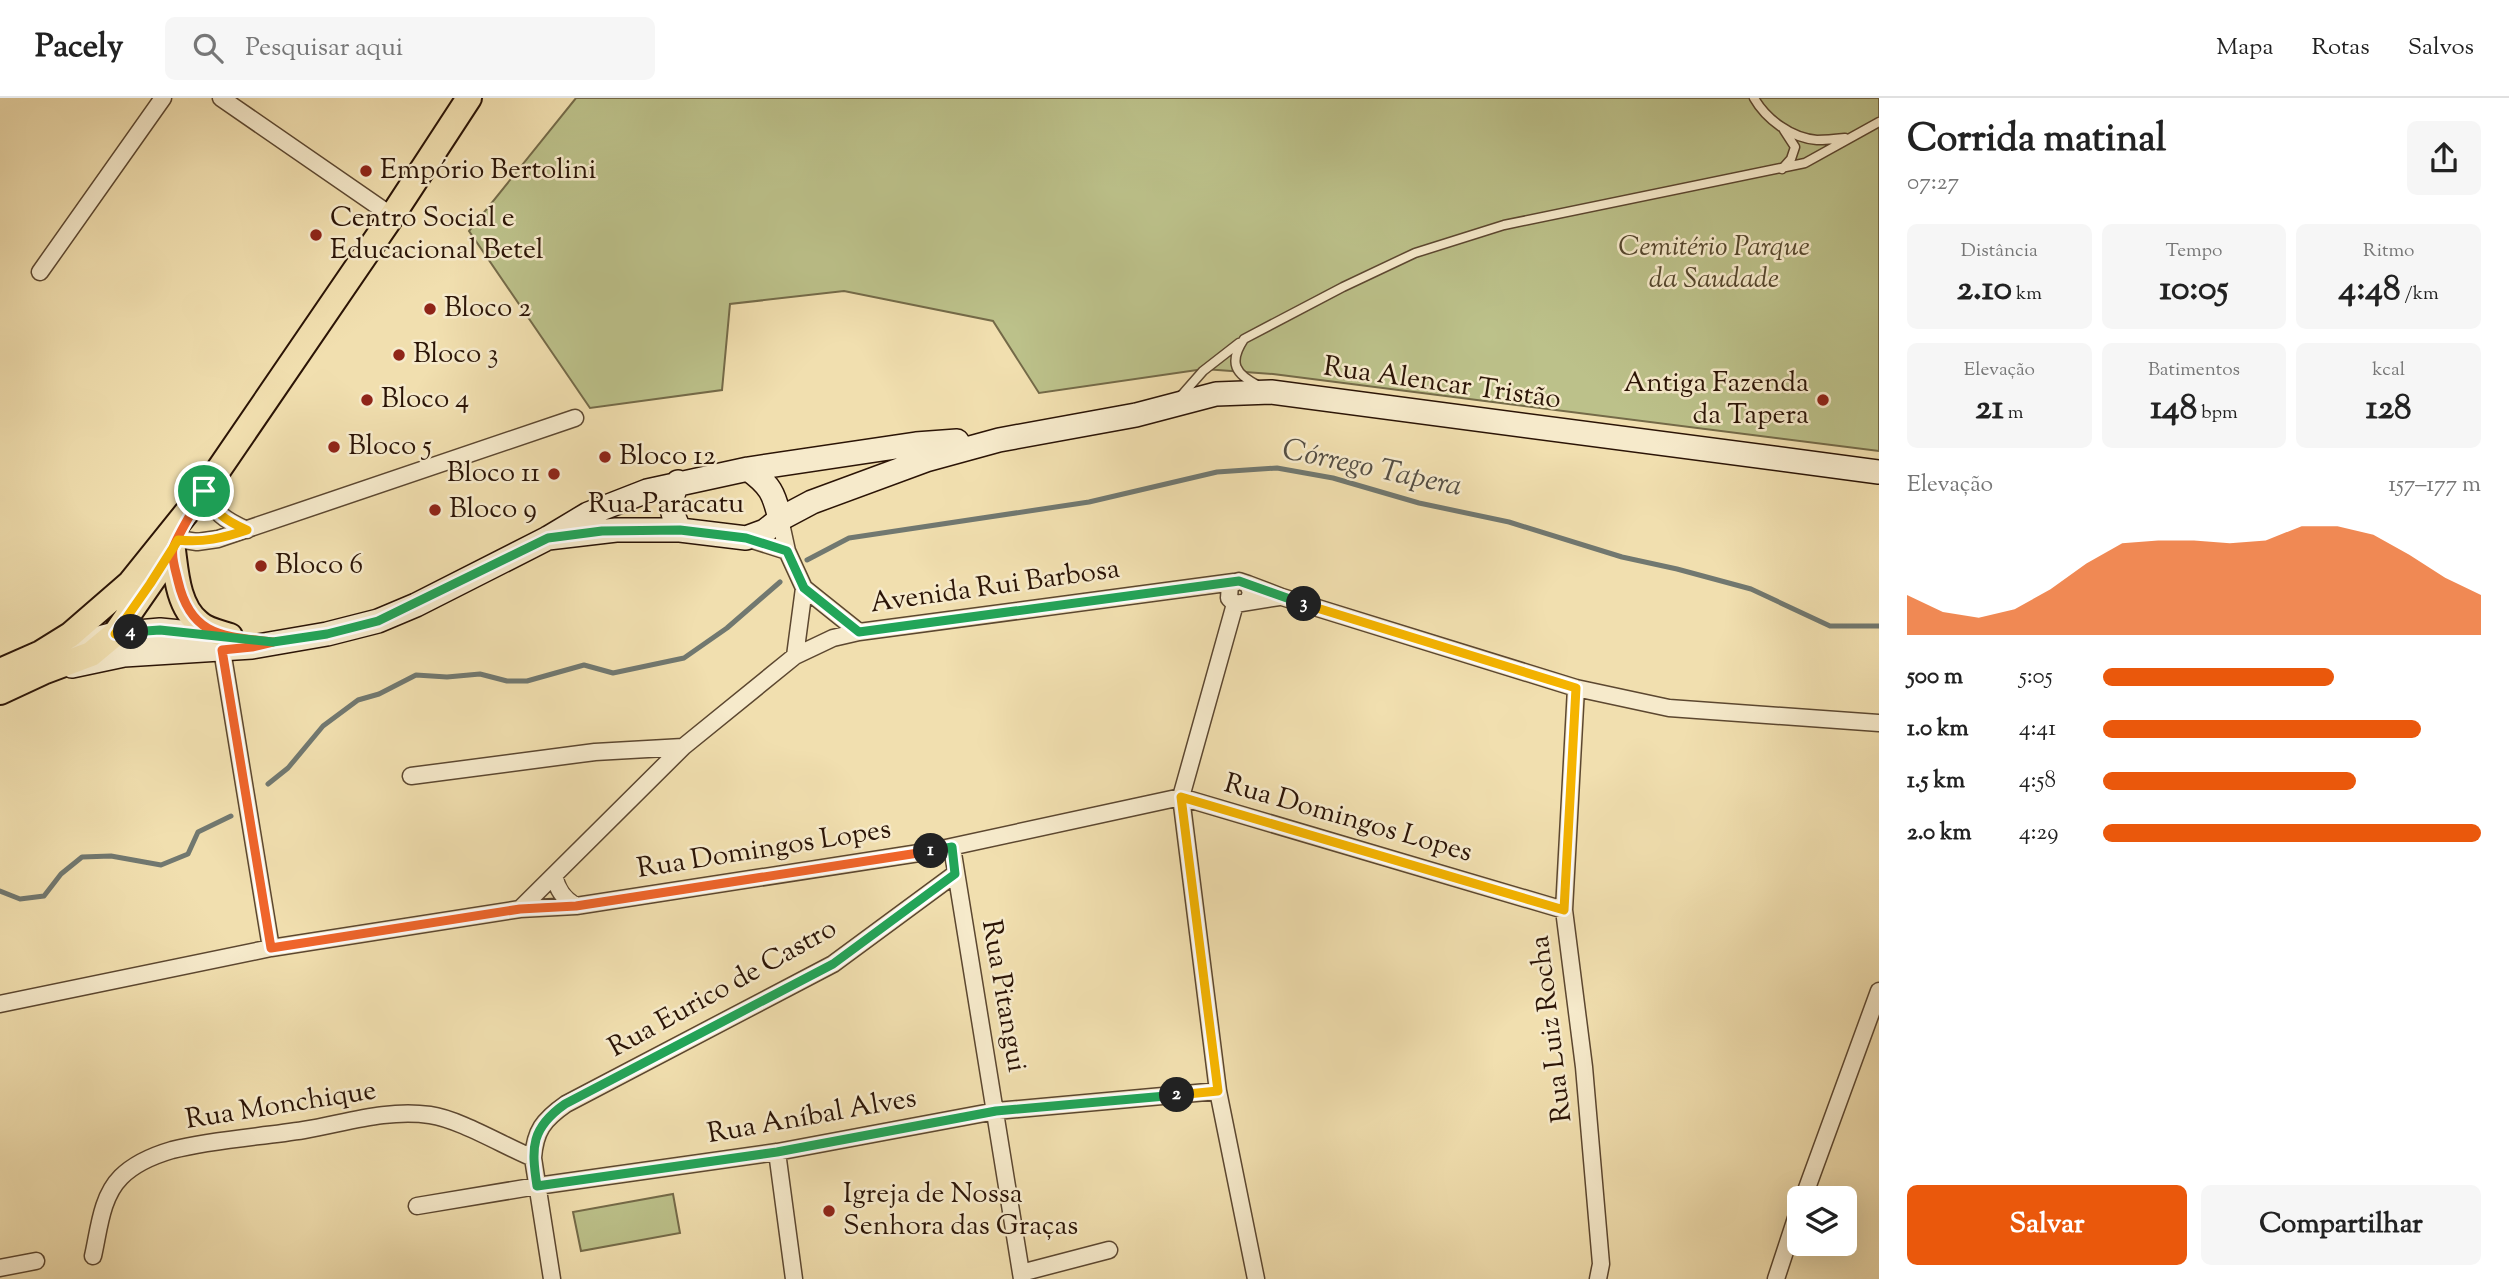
<!DOCTYPE html>
<html lang="pt">
<meta charset="utf-8">
<style>
:root{--surface:#fff;--page:#f6f6f6;--text:#222;--muted:#767676;--line:#e0e0e0;--accent:#ea580c}
body{margin:0;font-family:"Sorts Mill Goudy",serif;background:var(--page);color:var(--text);height:100vh;display:flex;flex-direction:column;font-size:26px;white-space:nowrap}
*{box-sizing:border-box;margin:0}
p{font-size:23px;color:var(--muted)}
.icon{flex:none;width:38px;height:38px;fill:none;stroke:currentColor;stroke-width:2;stroke-linecap:round;stroke-linejoin:round}
.map{position:relative;flex:1;overflow:hidden}
.details{display:flex;flex-direction:column;background:var(--surface);width:630px}
.details>*{flex:none}
.buttons{position:absolute;left:1787px;top:1088px;display:grid;gap:14px}
.buttons a{display:grid;place-items:center;width:70px;height:70px;border-radius:10px;background:var(--surface);box-shadow:0 7px 28px #0002;font-size:35px}
.pin{position:absolute;display:grid;place-items:center;width:60px;height:60px;color:#fff;margin:-30px;border:4px solid #fff;border-radius:50%;box-shadow:0 2px 7px #0007}
.km{position:absolute;width:35px;height:35px;margin:-18px;border-radius:50%;background:#222;color:#fff;font-size:19px;line-height:35px;text-align:center}
.round{display:grid;place-items:center;flex:none;width:74px;height:74px;border-radius:10px;background:var(--page)}
.summary{display:flex;align-items:center;justify-content:space-between;height:119px;padding:0 28px}
h1{font-size:38px;font-weight:700;line-height:52px}
.figures{display:grid;grid-template-columns:repeat(3,1fr);gap:10px;height:119px;padding:7px 28px}
.figures div{display:grid;align-content:center;border-radius:10px;background:var(--page);text-align:center}
.figures b{font-size:35px;font-weight:700}
.figures small{font-size:19px;font-weight:400}
.figures p{font-size:19px}
.chart{height:196px;padding:14px 28px}
.chart p{display:flex;justify-content:space-between}
.chart svg{width:100%;height:126px;margin-top:7px;fill:var(--accent);opacity:.7}
.button{display:flex;gap:14px;margin-top:auto;padding:14px 28px}
.button a{flex:1;height:80px;border-radius:10px;background:var(--accent);color:#fff;font-size:28px;font-weight:700;line-height:80px;text-align:center}
.button a+a{background:var(--page);color:var(--text)}
ul{padding:0 28px;list-style:none;font-size:23px}
li{display:grid;grid-template-columns:112px 84px 1fr;align-items:center;height:52px}
li i{height:18px;border-radius:9px;background:var(--accent)}
header{display:flex;align-items:center;gap:42px;box-sizing:border-box;height:98px;padding:0 35px;background:var(--surface);border-bottom:2px solid var(--line)}
header strong{font-size:33px}
nav{display:flex;gap:38px;margin-inline-start:auto;font-size:24px}
.search{width:490px;height:63px;background:var(--page);display:flex;align-items:center;gap:18px;box-sizing:border-box;padding:0 24px;border-radius:10px;color:var(--muted);font-size:26px}
main{display:flex;flex:1;min-height:0}
.map>svg:first-child{display:block}
.green{fill:#bcc18a;stroke:#746a48;stroke-width:2}
.lines{fill:none;stroke-linecap:round;stroke-linejoin:round}
.stream{stroke:#717870;stroke-width:5}
.lane-casing{stroke:#5c4730;stroke-width:11}
.street-casing{stroke:#5c4730;stroke-width:19}
.secondary-casing{stroke:#2b1406;stroke-width:26}
.primary-casing{stroke:#2b1406;stroke-width:28}
.lane{stroke:#f6eacb;stroke-width:8}
.street{stroke:#f6eacb;stroke-width:16}
.secondary{stroke:#f6eacb;stroke-width:23}
.primary{stroke:#f1dfaf;stroke-width:24}
.split-1-casing{stroke:#fff;stroke-width:14}
.split-2-casing{stroke:#fff;stroke-width:14}
.split-3-casing{stroke:#fff;stroke-width:14}
.split-4-casing{stroke:#fff;stroke-width:14}
.split-5-casing{stroke:#fff;stroke-width:14}
.split-1{stroke:#f0652b;stroke-width:9}
.split-2{stroke:#22a559;stroke-width:9}
.split-3{stroke:#f5b400;stroke-width:9}
.split-4{stroke:#22a559;stroke-width:9}
.split-5{stroke:#f5b400;stroke-width:9}
.poi-dot{fill:#8f2418;stroke:#f6eacb;stroke-width:2.5}
.labels{text-anchor:middle;dominant-baseline:central;stroke-width:5;stroke-linejoin:round;paint-order:stroke}
.poi-label{font-size:28px;fill:#2b1406;stroke:#f6eacb;text-anchor:start}
.park-label{font-size:28px;font-style:italic;fill:#56482e;stroke:#f6eacb}
.street-label{font-size:28px;fill:#2b1406;stroke:#f6eacb}
.water-label{font-size:30px;font-style:italic;fill:#544e44;stroke:#f6eacb}
</style>
<header>
<strong>Pacely</strong>
<div class="search"><svg class="icon" aria-label="search" viewBox="0 0 24 24"><circle cx="10" cy="10" r="6"/><path d="M15 15l6 6"/></svg>Pesquisar aqui</div>
<nav><a>Mapa</a><a>Rotas</a><a>Salvos</a></nav>
</header>
<main>
<div class="map">
<svg width="1879" height="1181" viewBox="0 0 1879 1181">
<rect width="100%" height="100%" fill="#f1dfaf"/>
<filter id="stains"><feTurbulence type="fractalNoise" baseFrequency=".00286" numOctaves="4"/><feColorMatrix values="0 0 0 0 .2 0 0 0 0 .09 0 0 0 0 .02 0 0 0 .5 -.17"/></filter>
<radialGradient id="worn" r=".72"><stop offset=".6" stop-color="#630" stop-opacity="0"/><stop offset="1" stop-color="#630" stop-opacity=".3"/></radialGradient>
<path class="green" d="M576,0H1879V353L1273,276L1204,271L1039,295L993,223L844,193L730,206L722,292L590,310L469,133Z
M673,1096L680,1135L581,1153L573,1114Z"/>
<g class="lines">
<path class="stream" d="M807,462L849,440L1089,404L1217,374L1277,370L1333,380L1419,405L1509,424L1622,459L1677,471L1751,491L1830,528H1879
M268,686L288,670L323,628L358,602L379,596L416,577L447,579L480,576L507,583H527L584,567L613,575L684,560L727,530L780,484
M0,793L20,801L44,798L61,776L82,759L111,758L161,767L188,756L198,734L231,718"/>
<g class="lane-casing">
<path id="lane" d="M1754,0C1766,21 1791,40 1817,42C1826,42 1836,41 1845,40
M1782,71L1791,61L1795,49L1784,32
M1259,288C1235,276 1228,265 1244,241L1343,189L1415,155L1504,127L1805,65L1879,24
M1181,298L1203,273L1239,245"/>
</g>
<g class="street-casing">
<path id="street" d="M221,0L392,118
M40,174L163,0
M204,393C217,416 222,421 247,432
M780,421L787,453L804,490L859,534
M746,440L787,453
M178,441L197,444L218,441L575,320
M1248,486L1282,499L1576,590L1669,610L1879,625
M1248,503L1251,495L1248,486L1239,483L1230,487L1229,500L1235,506L1279,499
M1235,506L1181,699L1218,993L1256,1181
M222,552L271,850
M795,558L804,490
M1576,590L1564,812L1584,969L1601,1166L1598,1181
M411,678L595,654L683,649
M952,749L1022,1181
M554,777C557,791 563,801 576,808
M520,811L683,649L795,558L833,540L859,534L1234,484
M0,906L271,850L520,811L576,808L932,753L1181,699L1564,812
M777,1054L794,1181
M1803,1101L1879,893
M417,1108L537,1088L777,1054L996,1013L1218,993
M93,1158C99,1132 101,1099 121,1079C134,1066 155,1057 172,1052C215,1041 261,1039 304,1032C346,1025 386,1011 430,1017C459,1021 504,1048 533,1060
M0,1170L36,1163
M1021,1175L1109,1152
M552,1181L533,1060C535,1033 543,1022 566,1006L833,866L955,776
M1776,1181L1799,1111"/>
</g>
<g class="secondary-casing">
<path id="secondary" d="M748,371C770,387 774,395 780,421
M678,384C669,403 670,414 680,432
M548,440L616,432H680L746,440L765,433L780,421L812,404L926,362L999,342L1136,317L1216,296L1271,294L1879,374
M52,552L115,536L160,532L221,538
M72,568L124,557L252,549L327,536L378,523L416,507L548,440L588,416L647,393L748,371L916,346L957,343"/>
</g>
<g class="primary-casing">
<path id="primary" d="M173,452C176,475 178,509 199,525C206,532 221,535 230,538
M0,573L41,555L70,537L130,485L204,393L392,118L469,0
M0,594L43,574L91,556L115,536L165,464"/>
</g>
<use href="#lane" class="lane"/>
<use href="#street" class="street"/>
<use href="#secondary" class="secondary"/>
<use href="#primary" class="primary"/>
</g>
<g class="lines">
<g class="split-1-casing">
<path id="split-1" d="M204,393C197,406 176,439 173,451C171,459 176,474 178,483C191,539 223,538 273,544L252,549L222,552L271,850L520,811L576,808L931,753"/>
</g>
<g class="split-2-casing">
<path id="split-2" d="M931,753L952,749L955,776L833,866L565,1006C531,1030 531,1049 537,1088L777,1054L996,1013L1177,997"/>
</g>
<g class="split-3-casing">
<path id="split-3" d="M1177,997L1218,993L1181,699L1564,812L1576,590L1304,506"/>
</g>
<g class="split-4-casing">
<path id="split-4" d="M131,534L160,532L273,544L327,536L378,523L548,440L602,433L680,432L746,440L787,453L804,490L859,534L1239,483L1304,506"/>
</g>
<g class="split-5-casing">
<path id="split-5" d="M131,534L115,536L150,486L178,442C203,445 223,440 247,432C222,421 217,416 204,393"/>
</g>
<use href="#split-1" class="split-1"/>
<use href="#split-2" class="split-2"/>
<use href="#split-3" class="split-3"/>
<use href="#split-4" class="split-4"/>
<use href="#split-5" class="split-5"/>
</g>
<g class="poi-dot">
<circle cx="366" cy="73" r="7"/>
<circle cx="316" cy="137" r="7"/>
<circle cx="430" cy="211" r="7"/>
<circle cx="399" cy="257" r="7"/>
<circle cx="367" cy="302" r="7"/>
<circle cx="1823" cy="302" r="7"/>
<circle cx="334" cy="349" r="7"/>
<circle cx="605" cy="359" r="7"/>
<circle cx="554" cy="376" r="7"/>
<circle cx="435" cy="412" r="7"/>
<circle cx="261" cy="468" r="7"/>
<circle cx="829" cy="1113" r="7"/>
</g>
<g class="labels">
<g class="poi-label">
<text x="380" y="73">Empório Bertolini</text>
<text x="330" y="121">Centro Social e<tspan x="330" dy="32">Educacional Betel</tspan></text>
<text x="444" y="211">Bloco 2</text>
<text x="413" y="257">Bloco 3</text>
<text x="1809" y="286" text-anchor="end">Antiga Fazenda<tspan x="1809" dy="32">da Tapera</tspan></text>
<text x="381" y="302">Bloco 4</text>
<text x="348" y="349">Bloco 5</text>
<text x="619" y="359">Bloco 12</text>
<text x="540" y="376" text-anchor="end">Bloco 11</text>
<text x="449" y="412">Bloco 9</text>
<text x="275" y="468">Bloco 6</text>
<text x="843" y="1097">Igreja de Nossa<tspan x="843" dy="32">Senhora das Graças</tspan></text>
</g>
<g class="park-label">
<text x="1714" y="150">Cemitério Parque<tspan x="1714" dy="32">da Saudade</tspan></text>
</g>
<g class="street-label">
<text transform="translate(1442 286) rotate(8)">Rua Alencar Tristão</text>
<text x="666" y="407">Rua Paracatu</text>
<text transform="translate(995 489) rotate(-8)">Avenida Rui Barbosa</text>
<text transform="translate(1348 721) rotate(16)">Rua Domingos Lopes</text>
<text transform="translate(764 752) rotate(-9)">Rua Domingos Lopes</text>
<text transform="translate(723 891) rotate(-29)">Rua Eurico de Castro</text>
<text transform="translate(1003 898) rotate(80)">Rua Pitangui</text>
<text transform="translate(1552 931) rotate(-97)">Rua Luiz Rocha</text>
<text transform="translate(281 1008) rotate(-9)">Rua Monchique</text>
<text transform="translate(812 1019) rotate(-10)">Rua Aníbal Alves</text>
</g>
<g class="water-label">
<text transform="translate(1372 371) rotate(12)">Córrego Tapera</text>
</g>
</g>
<rect width="100%" height="100%" filter="url(#stains)"/>
<rect width="100%" height="100%" fill="url(#worn)"/>
</svg>
<div class="buttons">
<a><svg class="icon" aria-label="layers" viewBox="0 0 24 24"><path d="M12 4l9 5-9 5-9-5zM3 14l9 5 9-5"/></svg></a>
</div>
<div class="pin" style="left:204px;top:393px;background:#1e9e55"><svg class="icon" aria-label="arrive" viewBox="0 0 24 24"><path d="M6 21V4h12l-3 4 3 4H6"/></svg></div>
<b class="km" style="left:931px;top:753px">1</b>
<b class="km" style="left:1177px;top:997px">2</b>
<b class="km" style="left:1304px;top:506px">3</b>
<b class="km" style="left:131px;top:534px">4</b>
</div>
<section class="details">
<div class="summary"><div><h1>Corrida matinal</h1><p>07:27</p></div><a class="round"><svg class="icon" aria-label="share" viewBox="0 0 24 24"><path d="M12 15V3M7 8l5-5 5 5M5 13v7h14v-7"/></svg></a></div>
<div class="figures">
<div><p>Distância</p><b>2.10<small> km</small></b></div>
<div><p>Tempo</p><b>10:05</b></div>
<div><p>Ritmo</p><b>4:48<small> /km</small></b></div>
</div>
<div class="figures">
<div><p>Elevação</p><b>21<small> m</small></b></div>
<div><p>Batimentos</p><b>148<small> bpm</small></b></div>
<div><p>kcal</p><b>128</b></div>
</div>
<div class="chart"><p><span>Elevação</span>157–177 m</p>
<svg viewBox="0 0 160 44" preserveAspectRatio="none"><path d="M0 44V30L10 36L20 38L30 35L40 28L50 19L60 12L70 11L80 11L90 12L100 11L110 6L120 6L130 9L140 16L150 24L160 30V44z"/></svg>
</div>
<ul>
<li><b>500 m</b>5:05<i style="width:61%"></i></li>
<li><b>1.0 km</b>4:41<i style="width:84%"></i></li>
<li><b>1.5 km</b>4:58<i style="width:67%"></i></li>
<li><b>2.0 km</b>4:29<i style="width:100%"></i></li>
</ul>
<div class="button"><a>Salvar</a><a>Compartilhar</a></div>
</section>
</main>
